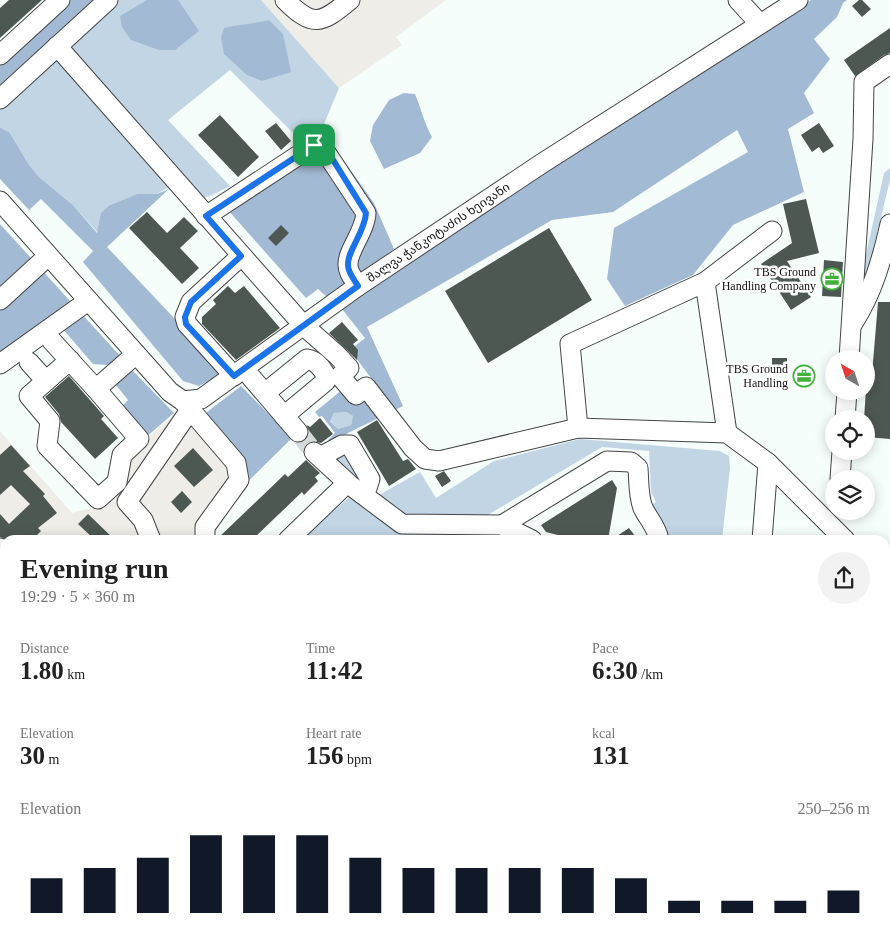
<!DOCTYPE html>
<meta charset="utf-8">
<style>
:root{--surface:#fff;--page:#f2f2f2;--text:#222;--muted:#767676;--accent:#111827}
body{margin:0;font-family:"Times New Roman","Noto Sans Georgian",serif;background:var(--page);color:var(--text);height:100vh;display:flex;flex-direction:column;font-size:19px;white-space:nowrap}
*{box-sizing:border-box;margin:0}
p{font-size:16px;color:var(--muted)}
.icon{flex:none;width:28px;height:28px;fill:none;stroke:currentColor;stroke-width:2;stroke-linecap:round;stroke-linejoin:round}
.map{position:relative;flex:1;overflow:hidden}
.side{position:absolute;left:0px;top:535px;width:890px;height:406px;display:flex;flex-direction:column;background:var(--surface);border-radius:15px 15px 0 0;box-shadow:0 2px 12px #0003}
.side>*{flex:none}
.needle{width:32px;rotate:321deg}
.buttons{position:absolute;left:825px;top:350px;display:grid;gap:10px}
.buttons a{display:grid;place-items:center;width:50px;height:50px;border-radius:50%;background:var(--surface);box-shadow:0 2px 12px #0003;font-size:25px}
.pin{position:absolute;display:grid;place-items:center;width:42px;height:42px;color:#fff;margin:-21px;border-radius:10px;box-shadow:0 2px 8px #0006}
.round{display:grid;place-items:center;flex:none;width:52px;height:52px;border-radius:26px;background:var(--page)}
.head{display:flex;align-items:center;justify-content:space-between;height:85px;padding:0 20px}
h1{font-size:28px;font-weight:700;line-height:38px}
.metrics{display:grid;grid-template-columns:repeat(3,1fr);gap:8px;height:85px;padding:5px 20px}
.metrics div{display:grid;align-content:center}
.metrics b{font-size:25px;font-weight:700}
.metrics small{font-size:14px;font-weight:400}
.metrics p{font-size:14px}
.chart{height:140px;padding:10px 20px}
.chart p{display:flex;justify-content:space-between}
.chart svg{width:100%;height:90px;margin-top:5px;stroke:var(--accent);stroke-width:6}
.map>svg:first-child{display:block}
.industrial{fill:#eeede7}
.green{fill:#c2d5e5}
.forest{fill:#a3bad4;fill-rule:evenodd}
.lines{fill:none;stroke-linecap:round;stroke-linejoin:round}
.taxiway{stroke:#9ad89a;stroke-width:34}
.building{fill:#4e5852}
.minor-tunnel{stroke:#d4dad9;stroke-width:19;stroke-dasharray:19 9;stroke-linecap:butt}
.minor-casing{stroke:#444;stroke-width:21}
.minor{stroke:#fff;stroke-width:19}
.route-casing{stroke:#fff;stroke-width:10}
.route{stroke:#1a73e8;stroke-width:6}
.labels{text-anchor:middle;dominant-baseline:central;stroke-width:5;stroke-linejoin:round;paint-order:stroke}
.street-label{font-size:12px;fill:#111;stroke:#fff}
.poi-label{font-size:12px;fill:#111;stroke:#fff;text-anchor:end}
</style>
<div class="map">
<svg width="890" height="941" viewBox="0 0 890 941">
<rect width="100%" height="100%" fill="#f6fefc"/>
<path class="industrial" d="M261,0H446L396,37L402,45L339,88Z
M180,410L233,464L231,482L196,527L195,540H5V718L0,719V431L72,513L94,507L118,484L126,455Z"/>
<path class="green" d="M119,0H261L339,88L322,129L305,145L230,70L168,120L230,186C204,199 194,207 167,188L157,194H137L110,205L98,233L73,205L39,177L29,165L10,133L0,127V106Z
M890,168V180L861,300H856L884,173Z
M346,412L353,416L351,425L338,429L330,420L334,413Z
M580,439L720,451L729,456L730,468L722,540H663L649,506L656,502L651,492L649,451L602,447L486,516L409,517L379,495L420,472L436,498L494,461Z
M347,453L362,484L334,459Z
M353,494L400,530L468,533L470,540H300Z
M5,718V896H0V719Z"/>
<path class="forest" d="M63,0H99L0,90V58Z
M147,0H178L199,31L175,50H159L131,40L122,27L120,16Z
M811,0H847L843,3L837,17L814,39L830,59L804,93L814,113L788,129L804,192L733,225L693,275L625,306L607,279L614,228L748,152L737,130L613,212L552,220L367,327L403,406L348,433L331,445L328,440L335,433L322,416L319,417L315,412L343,389L377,386L350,350L365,338L342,309L448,235ZM346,412L353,416L351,425L338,429L330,421L334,413Z
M269,20L283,34L291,72L262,81L247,75L224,54L221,38L224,28C239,24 254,24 269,20Z
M404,93L415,94C421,108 424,123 432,137L420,153L384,169L370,141L373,125L389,100Z
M0,127L10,133L29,165L39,177L73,205L97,233L101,213L110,205L137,194H157L169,189L107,247L225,372L199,386L183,381L83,262L93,251L41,199L29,210L0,179Z
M330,141L374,203L394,249L328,298L318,289L306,298L227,209Z
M0,224L121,357L108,365L93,364L62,328L0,357Z
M130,368L174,413L145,438L119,409L128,400L116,385L120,377Z
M241,386L292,438L227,502L243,471L231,442L208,418L207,412Z"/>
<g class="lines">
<path class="taxiway" d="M885,631H890
M885,686H890
M885,840H890
M885,909L890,915
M0,934L5,932
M180,936L255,941
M840,941V936"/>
</g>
<path class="building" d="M9,0H42L0,38V8Z
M859,0H862L871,9L862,17L852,6Z
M890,28V53L884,55L855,76L844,60Z
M220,115L259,157L238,177L198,135Z
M276,123L291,141L281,150L265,131Z
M819,123L834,146L823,153L819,147L812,152L801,135Z
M806,199L819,253L787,261L811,297L791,310L761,264L792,243L783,204Z
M147,212L167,233L184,217L198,231L180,248L199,268L182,284L129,228Z
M281,225L289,233L276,246L268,238Z
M549,228L592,300L488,363L445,291Z
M824,260L843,262L841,297L822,296Z
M228,286L235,293L244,286L280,328L236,360L202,324V317L216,304L213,300Z
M878,302H890V439L866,437V419H864L867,374H872Z
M342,322L358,340L353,344L358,350L357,360L329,333Z
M772,358H787V375H772Z
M69,376L104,416L101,419L118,438L95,459L61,422L59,414L45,397Z
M320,418L333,434L321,443L310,441L303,450L298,443L305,441L308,436L307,425L310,427Z
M377,420L403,461L408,459L416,469L389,486L357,432Z
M11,445L30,466L23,471L45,494L43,496L57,513L38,528L41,531L32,540H8L0,537V514L9,524L30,504L11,485L0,495V455Z
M193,448L213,470L194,487L174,466Z
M306,460L320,473L315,477L318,481L304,495L302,492L252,540H216L285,474L288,477Z
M444,471L451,481L442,487L435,476Z
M612,480L617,488L608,540H577L546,532L541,525Z
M182,491L192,502L181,513L171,502Z
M88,514L115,540H95L78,524Z
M629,528L638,540H611Z"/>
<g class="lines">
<path class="minor-tunnel" d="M298,432L314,452"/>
<g class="minor-casing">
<g id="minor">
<path d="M285,0C313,28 321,24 350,0"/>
<path d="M738,0L760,24"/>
<path d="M57,46L304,326L337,355L349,368L340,376L356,395L366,387L413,448L425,459L439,461L578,428L727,433L768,463L845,540"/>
<path d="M0,55L60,0"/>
<path d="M0,99L108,0"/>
<path d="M0,201L170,392L183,401L236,463L239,480L205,527V540"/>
<path d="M206,216L314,145L323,148L366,213C365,232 347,251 348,265C348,273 354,279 358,286"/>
<path d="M705,282L772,231"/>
<path d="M0,300L48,256"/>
<path d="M853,323C873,292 882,259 890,224"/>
<path d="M51,340L96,389"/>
<path d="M849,359L863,139L864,82L890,64"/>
<path d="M70,360L29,396L50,421L47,446L98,499L117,482L122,455L139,439L96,389L136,354"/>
<path d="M29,362L46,381"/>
<path d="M0,364L88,301"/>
<path d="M244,369L298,432"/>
<path d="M234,376L187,324L185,317L191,302L241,256"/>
<path d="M265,393L307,359C316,360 327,372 326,381L284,416"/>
<path id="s1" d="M183,401L201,399L358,286L541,164L798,0"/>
<path d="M845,419L847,391"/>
<path d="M578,428L570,344L705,282L727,433"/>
<path d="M314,452L350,485L402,524L502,525L532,540"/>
<path d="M320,457L342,445H350L370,479L367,488L362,494"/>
<path d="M840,479L842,451"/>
<path d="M502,525L607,461L631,462L638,468C639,481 638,495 643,508C649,520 657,527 659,540"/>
<path d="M151,540L143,520L127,502L190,410"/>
<path d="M288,540L341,489"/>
<path d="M762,540L768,463"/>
<path d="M0,548L5,552"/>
<path d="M885,582L890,587"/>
<path d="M0,651L5,650"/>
<path d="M885,802L890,738"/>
<path d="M0,821H5"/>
<path d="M885,870L890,871"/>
<path d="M802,936L803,941"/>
<path d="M493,941V936"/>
<path d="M854,941L856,936"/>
</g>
</g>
<use href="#minor" class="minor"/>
</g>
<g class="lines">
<g class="route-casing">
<path id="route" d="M314,145L323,148L330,155L366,213C365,232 347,251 348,265C348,273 354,279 358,286L234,376L186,324L185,317L191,302L241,256L206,216Z"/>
</g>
<use href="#route" class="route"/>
</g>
<defs>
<g id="office-ring" transform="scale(1.125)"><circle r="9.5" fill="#fff" stroke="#3fb139" stroke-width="1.5"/><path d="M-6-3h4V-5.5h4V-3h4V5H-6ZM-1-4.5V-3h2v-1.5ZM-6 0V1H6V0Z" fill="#3fb139"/></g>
</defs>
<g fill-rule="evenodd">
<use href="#office-ring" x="832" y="279"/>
<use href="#office-ring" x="804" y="376"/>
</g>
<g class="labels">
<g class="street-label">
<text stroke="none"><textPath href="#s1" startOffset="308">შალვა ჭანკოტაძის ხეივანი</textPath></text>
</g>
<g class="poi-label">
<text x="816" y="272">TBS Ground<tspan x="816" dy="14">Handling Company</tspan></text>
<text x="788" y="369">TBS Ground<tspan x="788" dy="14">Handling</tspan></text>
</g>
</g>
</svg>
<div class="buttons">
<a><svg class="needle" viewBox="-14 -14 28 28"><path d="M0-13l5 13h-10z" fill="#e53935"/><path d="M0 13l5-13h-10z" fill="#767676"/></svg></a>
<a><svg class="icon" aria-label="locate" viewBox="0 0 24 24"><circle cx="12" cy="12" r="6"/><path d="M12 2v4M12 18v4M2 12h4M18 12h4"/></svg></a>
<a><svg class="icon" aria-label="layers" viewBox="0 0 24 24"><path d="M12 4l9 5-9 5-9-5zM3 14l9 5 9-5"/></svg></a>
</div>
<div class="pin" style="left:314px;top:145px;background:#1e9e55"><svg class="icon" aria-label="arrive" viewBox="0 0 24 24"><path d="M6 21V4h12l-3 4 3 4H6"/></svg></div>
<section class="side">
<div class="head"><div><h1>Evening run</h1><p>19:29 · 5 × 360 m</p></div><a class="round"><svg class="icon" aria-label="share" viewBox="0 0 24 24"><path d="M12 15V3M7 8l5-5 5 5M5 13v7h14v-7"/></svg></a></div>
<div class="metrics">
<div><p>Distance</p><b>1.80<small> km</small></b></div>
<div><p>Time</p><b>11:42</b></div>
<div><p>Pace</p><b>6:30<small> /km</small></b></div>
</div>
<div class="metrics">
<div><p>Elevation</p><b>30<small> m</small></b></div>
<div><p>Heart rate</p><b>156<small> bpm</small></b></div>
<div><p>kcal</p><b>131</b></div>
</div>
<div class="chart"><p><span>Elevation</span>250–256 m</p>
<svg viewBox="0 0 160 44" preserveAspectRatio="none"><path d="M5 44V27M15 44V22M25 44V17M35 44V6M45 44V6M55 44V6M65 44V17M75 44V22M85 44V22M95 44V22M105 44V22M115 44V27M125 44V38M135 44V38M145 44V38M155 44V33"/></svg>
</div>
</section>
</div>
